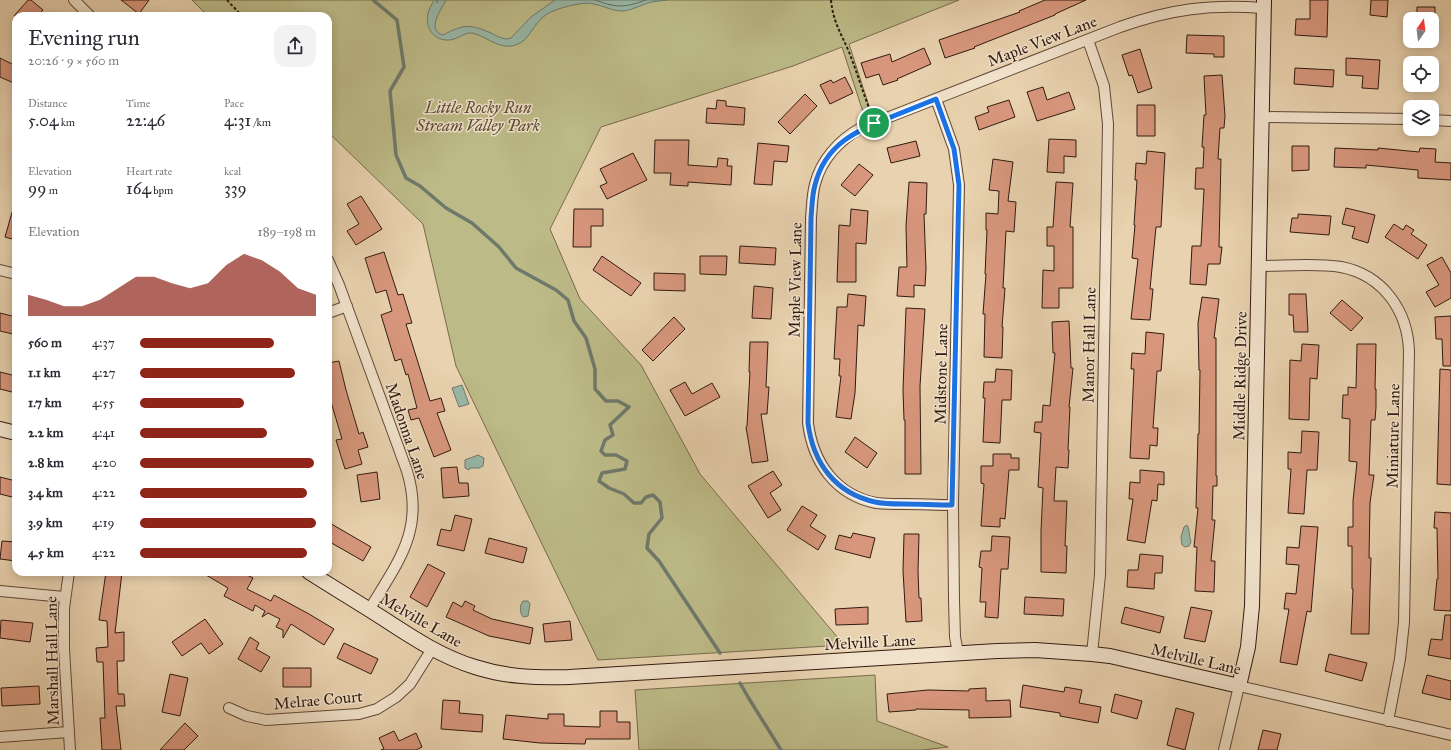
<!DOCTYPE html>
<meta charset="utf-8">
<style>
:root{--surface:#fff;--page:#f2f2f3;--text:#2b2b33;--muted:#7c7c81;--accent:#8f2418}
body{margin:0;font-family:"IM FELL Great Primer",serif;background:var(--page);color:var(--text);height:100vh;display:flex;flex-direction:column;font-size:15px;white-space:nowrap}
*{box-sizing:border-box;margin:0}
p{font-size:13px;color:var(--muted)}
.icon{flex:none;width:22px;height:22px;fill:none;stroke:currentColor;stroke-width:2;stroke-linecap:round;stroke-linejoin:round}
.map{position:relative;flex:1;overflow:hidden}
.details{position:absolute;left:12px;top:12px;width:320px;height:564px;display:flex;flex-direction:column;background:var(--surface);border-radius:12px;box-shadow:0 2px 10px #0003}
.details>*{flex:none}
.needle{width:26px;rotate:14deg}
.controls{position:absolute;left:1403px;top:12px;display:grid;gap:8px}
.controls a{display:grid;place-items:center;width:36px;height:36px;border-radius:8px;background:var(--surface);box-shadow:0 2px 10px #0003;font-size:20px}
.pin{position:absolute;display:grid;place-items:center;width:34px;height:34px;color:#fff;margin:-17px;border:2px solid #fff;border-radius:50%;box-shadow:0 1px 4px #0007}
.round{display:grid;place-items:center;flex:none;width:42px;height:42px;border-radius:12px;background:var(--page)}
.head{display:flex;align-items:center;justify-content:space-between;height:68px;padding:0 16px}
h1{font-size:22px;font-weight:600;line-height:30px}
.metrics{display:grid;grid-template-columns:repeat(3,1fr);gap:6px;height:68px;padding:4px 16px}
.metrics div{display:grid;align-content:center}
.metrics b{font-size:17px;font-weight:600}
.metrics small{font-size:11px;font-weight:400}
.metrics p{font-size:11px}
.chart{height:112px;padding:8px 16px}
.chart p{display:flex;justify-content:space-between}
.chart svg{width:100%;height:72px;margin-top:4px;fill:var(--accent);opacity:.7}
ul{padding:0 16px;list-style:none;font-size:13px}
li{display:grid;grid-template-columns:64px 48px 1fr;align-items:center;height:30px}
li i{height:10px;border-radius:5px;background:var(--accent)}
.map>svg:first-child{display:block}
.green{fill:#bcba87;stroke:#776a4c}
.water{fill:#98b8a8;stroke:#6f796b}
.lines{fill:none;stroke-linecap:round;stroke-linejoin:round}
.shore{stroke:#65695c;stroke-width:1}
.stream{stroke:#6f796b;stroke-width:3.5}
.building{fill:#d8977d;stroke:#321a10}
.street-casing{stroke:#604838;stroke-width:12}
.secondary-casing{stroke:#321a10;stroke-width:16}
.path{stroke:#321a10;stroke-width:2;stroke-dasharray:3 2;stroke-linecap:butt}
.street{stroke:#f1e2cb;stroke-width:10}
.secondary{stroke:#f1e2cb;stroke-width:14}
.route-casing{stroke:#fff;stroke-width:8}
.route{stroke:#1a73e8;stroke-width:5}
.labels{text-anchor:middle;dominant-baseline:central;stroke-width:3;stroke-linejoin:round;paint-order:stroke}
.street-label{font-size:16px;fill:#321a10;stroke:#f1e2cb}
.park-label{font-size:16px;font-style:italic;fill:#5b4a34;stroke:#f1e2cb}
</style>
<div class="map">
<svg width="1451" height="750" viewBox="0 0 1451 750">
<rect width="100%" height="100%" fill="#e9d2af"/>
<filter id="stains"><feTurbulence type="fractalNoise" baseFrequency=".005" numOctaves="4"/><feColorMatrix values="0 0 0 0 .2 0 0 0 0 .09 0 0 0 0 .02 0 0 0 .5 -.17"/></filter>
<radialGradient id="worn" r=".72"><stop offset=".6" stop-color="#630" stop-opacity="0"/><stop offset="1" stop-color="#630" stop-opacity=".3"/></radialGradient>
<path class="green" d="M192,0H959L849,44L870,109L863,112L842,47L793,66L601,127L550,229L580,299L641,365L700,474L844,645L598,660L456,366L423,224L328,132V16H208Z
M875,675L877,721L948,747L923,750H639L635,690Z"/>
<path class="water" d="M434,0H437V3L438,0H446C441,10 426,30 443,35C464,24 470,24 491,33C496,36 501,38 506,39L511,38L531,17L555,0H667C662,1 657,1 652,2C642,4 633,10 623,11C612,11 604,6 594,4C588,2 579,4 573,5C561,8 548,11 540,20C532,28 528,40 518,44C501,52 487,36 472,33C464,32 457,40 449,40C434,41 425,28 428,14C429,9 432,4 434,0Z
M462,385L469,404L459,407L452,388Z
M478,455L484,458L483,466L479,468H470L469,470L465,468V460Z
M1187,525C1190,530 1189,536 1191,542L1189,546L1185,547L1182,545L1181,537L1184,527Z
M523,601H528L530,604L528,616L523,617C520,613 519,606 523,601Z"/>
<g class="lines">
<path class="shore" d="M595,0C617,8 624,8 646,0"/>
<path class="stream" d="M373,0L397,20L404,67L390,91L396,155L406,178L420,186L446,208L472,223L499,247L516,268L556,290L568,300L574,321L586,338L595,369V389L606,401H618L629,407L610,425L613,435L605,440L601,451L605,455H616L627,461L625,469L602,473L599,481L609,488L624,494L634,503H641L646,497L653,495L660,502L662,518L649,534L647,548L659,561L720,653
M740,683L748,697L781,750"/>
</g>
<path class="building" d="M28,0H31L43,10L37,16H14Z
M121,0H149L139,14Z
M1045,0H1086L1055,14V15L974,47L975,48L945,58L939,40L1020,12L1019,11Z
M1310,0H1328L1327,37L1295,35L1296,19H1310Z
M1371,0H1388L1387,17L1370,15Z
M1417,7H1435V19H1417Z
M1187,35L1224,36V57H1214V54L1186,53Z
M924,48L931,64L897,79L898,80L883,85L879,74L866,78L861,63L890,54L892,62Z
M1140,49L1152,88L1138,93L1132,75L1129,76L1122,55Z
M0,58L16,66V84L0,77Z
M1346,58L1380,60L1378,89L1362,88L1363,76L1346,75Z
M1295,68L1334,70L1333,87L1294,84Z
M1222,75L1225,116L1224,128H1220L1218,159H1221L1219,247H1222L1220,264H1208L1206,285L1190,284L1192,246H1201L1204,189H1195L1196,168H1203L1204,147H1202L1204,115H1206L1204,76Z
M845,77L853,93L830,104L820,85L831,80L833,83Z
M1043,87L1047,100L1069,92L1075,109L1037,121L1027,92Z
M805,94L817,106L790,134L778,122Z
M717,100L726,101V106L745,108L744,125L706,123L707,108L716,109Z
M1009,100L1015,117L979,130L975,117L989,112L987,107Z
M1137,105H1155V136H1137Z
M1049,139L1076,140V157L1064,156V173L1047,172Z
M655,140H689L688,165L717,167L718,158L728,159L727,166H732L731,185L688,182V186L670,185L671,173H654Z
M916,141L920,156L891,163L887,148Z
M758,143L789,146L787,162L774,161L772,185L754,184Z
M1292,146H1309V170L1292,171Z
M1335,148L1378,150V148L1419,152L1420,148L1436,149L1435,162L1451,163V180L1418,178V170L1366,165V168L1334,167Z
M1147,151L1165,153L1161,227H1156L1150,289H1153L1150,320L1131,319L1138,259L1132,258L1135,225H1134L1137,180H1135L1136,163L1146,164Z
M633,153L647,180L607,199L600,186L607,183L600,169Z
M993,159L1013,162L1008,201L1016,202L1014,232L1006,231L1003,288H1005L1002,327H1003L1002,358L984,357L985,314H983L986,274H985L987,230H986V213L998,214L999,191L989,190Z
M859,164L873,175L855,196L841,185Z
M909,182L927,183L926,214H924L926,269L925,286L914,285V297L897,296L899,267H907L906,226Z
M1056,182L1073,183L1070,227H1073V288H1059V308H1042L1043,270L1054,271V246H1047V227H1053Z
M361,196L382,229L356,245L347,231L359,224L347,204Z
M1346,208L1375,215L1368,243L1352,238L1355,227L1342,224Z
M13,209H16V240L5,237Z
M574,209H603V226H591V247H573Z
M851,209L868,211L866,244L856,243V282H837L839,225L850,226Z
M1298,214L1331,216L1329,235L1290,232L1292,218H1298Z
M1394,224L1403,230L1406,225L1414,230L1411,234L1427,245L1418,259L1385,237Z
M740,246L776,248L775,265L739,263Z
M384,252L398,295L403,294L412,323L406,324L430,401L441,398L445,411L437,413L451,450L434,457L419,418L411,420L408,410L417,408L408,374L406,375L401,359L395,361L381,315L392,311L386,290L376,293L365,258Z
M602,256L641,283L631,296L593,270Z
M700,256H727L726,275L700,274Z
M1442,257L1451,273V298L1435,307L1426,292L1439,285L1427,265Z
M654,273L685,274V291L654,290Z
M754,286L773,288L771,319L752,318Z
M848,294L866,296L864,326L858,325L855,393L851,419L836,417L841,376H839L840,359H834L837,307H847Z
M1289,294H1306L1308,332H1294L1293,315H1289Z
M1202,297L1219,299L1214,338H1216V476H1217V486H1213L1212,520H1215L1211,561H1215L1214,592L1195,591L1197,547H1194L1198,508H1196L1198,434H1199L1200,370H1199L1198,323Z
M1342,300L1363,318L1351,331L1330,313Z
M906,308L925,309L920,386L921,474H905V420H904L903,390Z
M0,313L16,317V324L13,334L0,331Z
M1451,316V366H1443L1442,339H1436L1435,317Z
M674,317L685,329L653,361L642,350Z
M1069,321L1071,368H1073L1069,407H1070L1068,450H1069L1068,468L1056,467L1054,501H1067L1065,546H1067L1066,573L1041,572V531L1043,488L1038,487L1041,433L1034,432L1035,422H1042L1043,405L1050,406L1055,353H1053L1052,322Z
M1146,332L1164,334L1161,371H1157L1153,428H1158L1157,446L1150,445L1149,459L1130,458L1134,369H1131L1132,353L1145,354Z
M750,342H768L766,387H769L767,414H761L768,461L752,463L746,427L747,426L750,372H749Z
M1302,344L1319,345L1317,379L1310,378L1309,420L1289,419L1290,360L1301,361Z
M1357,344H1376L1375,389H1376V407L1375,420H1371L1369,475H1374L1370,503L1369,558H1371L1370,589L1369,634H1351L1353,589H1352V546H1348V527H1353V501L1357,462L1349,461L1350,419L1342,418L1343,395H1348V387L1356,388Z
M339,361L346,390L359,434L363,432L368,447L358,450L362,464L345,469L336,440L342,439L328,392V363Z
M996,369L1012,370L1011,400H1002L1000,443L983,442L985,398H983L984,382H995Z
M1440,369L1451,370V485L1437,484Z
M0,372L16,376V393L0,389Z
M685,382L692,394L712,383L720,397L685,416L670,390Z
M1302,431L1319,432L1317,470H1307L1304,514L1288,513L1291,469H1288V452L1301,453Z
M855,437L877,453L867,468L845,452Z
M993,454H1011V458H1019V470H1009L1005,519L1000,518V527L981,526L984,484L981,483V466H993Z
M457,467L459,483H468L469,496L443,498L441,468Z
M1140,470L1164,472V485L1158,484L1157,501L1152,500L1145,543L1127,540L1133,499H1129L1130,482L1140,483Z
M773,471L782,485L770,493L781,510L768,518L748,486Z
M377,472L380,499L361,502L357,475Z
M0,477L16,481V498L0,494Z
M802,506L817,515L810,526L826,536L818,550L787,530Z
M1435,512L1451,513V611L1434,610L1437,579H1438L1437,528H1434Z
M455,515L472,519L464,551L437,545L441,529L451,531Z
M328,522L371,547L363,561L328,541Z
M1301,526L1318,527L1311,612L1307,611L1297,665L1280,662L1289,609H1284L1286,593L1296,594L1299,565L1286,564L1287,547L1299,548Z
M853,533L875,538L870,558L835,549L839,535L851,538Z
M904,534H919L918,571L919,598H921L922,621L906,622L903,571Z
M992,536L1010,537L1008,569H1001L998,618L985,617L986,602H980L982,568L979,567L981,551H991Z
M489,538L527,548L523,563L485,553Z
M2,541L16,542V561L0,559Z
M1140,554L1163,556L1162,573H1155L1154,589L1127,587L1128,570H1138Z
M428,564L445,573L427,607L410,597Z
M106,572H122L115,633L124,632V661H117L118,694H124L125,706H116L121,750H102L100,718H105L103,662H97L96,648L108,647L107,621L99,620Z
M201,572H241L253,578L247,589L271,601L274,595L309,614L334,629L324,645L291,624L283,638V630L276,627L280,619L268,613L262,617L265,611L255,605L253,611L224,596L228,588Z
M1025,597L1064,599L1063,616L1024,614Z
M465,601L475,606L473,610L492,619L533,628L530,644L489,636L446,617L453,602L462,607Z
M868,607V624L836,625L835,609Z
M1125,607L1164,617L1160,633L1121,623Z
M1191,607L1212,611L1205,642L1184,638Z
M1445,615H1451V659L1428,655L1431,639L1442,640Z
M205,619L223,644L209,654L201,643L182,656L172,642Z
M1,620L33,623L30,642L0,638Z
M570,621L572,640L545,642L543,624Z
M250,637L259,643L256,649L270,657L261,672L238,659Z
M344,643L378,659L371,674L337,658Z
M1329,654L1367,663L1362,681L1325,671Z
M283,668H311V687H283Z
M170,674L188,678L180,716L162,712Z
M1427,675L1451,681V700L1422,693Z
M1023,685L1064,692L1065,687L1082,690L1079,703L1101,707L1098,723L1060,716V713L1020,707Z
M39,686L40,704L2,706L1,688Z
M986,688V701L1010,700L1011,717L969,718V710L916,709V710L889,712L887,694L928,690L969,691V689Z
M1115,694L1142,701L1137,719L1111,712Z
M443,700L460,701L459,713L483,715L482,732L441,729Z
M1176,708L1194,713L1185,750L1167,745Z
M600,711H617V722H630V739H586L585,744L540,743L503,739L506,715L548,719V714H564V726L600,727Z
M185,723L198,736L184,750H160Z
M1263,730L1281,734L1277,750H1258Z
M394,731L399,741L416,733L422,747L416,750H381L384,749L379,738Z"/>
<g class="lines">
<g class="street-casing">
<path id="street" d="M74,0L90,16
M1088,40L1104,86L1108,124L1100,575L1092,654
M936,99L954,149L959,185L953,505L954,600L955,637L958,653
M1261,117L1410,119
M1432,120L1451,121
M328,260L339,285L407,471C425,530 398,562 369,610
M1259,266C1284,266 1317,263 1341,267C1383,275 1408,311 1409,352L1404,622L1400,659L1388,721
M0,270L16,274
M328,313L347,306
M953,505C936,505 920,504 904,504C895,504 885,504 876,503C836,495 813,463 808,423L811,218C812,207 812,195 815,184C821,160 839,140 861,128L1120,27C1171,9 1210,4 1263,8
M69,572L64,608V649L70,750
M0,591L64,597
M229,708L247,716L266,720L359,714L377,709L396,697L410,684L432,649
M0,737L68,732
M1224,750L1239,686L1451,735"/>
</g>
<g class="secondary-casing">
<path id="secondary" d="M0,429L16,433
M309,572C334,588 359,603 384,619C413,638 442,657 475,667C506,677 537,678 569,677L997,651L1035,650L1092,654L1110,656L1239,686L1248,647L1252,606L1264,0"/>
</g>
<path class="path" d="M227,0L242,16
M831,0C833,22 841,33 849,52C857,72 863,93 871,113"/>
<use href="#street" class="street"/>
<use href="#secondary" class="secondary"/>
</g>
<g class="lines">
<g class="route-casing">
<path id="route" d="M936,99L954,149L959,185L952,505C936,505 919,504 903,504C894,504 884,504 875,502C835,493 813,463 808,423L811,218C812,207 812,195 815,185C825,144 856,131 891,117C906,111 921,105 936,99Z"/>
</g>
<use href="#route" class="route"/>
</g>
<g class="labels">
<g class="street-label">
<text transform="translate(1042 41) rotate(-21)">Maple View Lane</text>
<text transform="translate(795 280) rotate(-89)">Maple View Lane</text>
<text transform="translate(1089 345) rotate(-89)">Manor Hall Lane</text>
<text transform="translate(941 374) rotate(-89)">Midstone Lane</text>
<text transform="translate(1240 376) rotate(-89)">Middle Ridge Drive</text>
<text transform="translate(407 431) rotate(71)">Madonna Lane</text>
<text transform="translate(1393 436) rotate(-89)">Miniature Lane</text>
<text transform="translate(421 620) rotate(30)">Melville Lane</text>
<text transform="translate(870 642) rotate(-3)">Melville Lane</text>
<text transform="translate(1196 659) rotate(13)">Melville Lane</text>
<text transform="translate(52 661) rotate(-91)">Marshall Hall Lane</text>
<text transform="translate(318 700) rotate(-5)">Melrae Court</text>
</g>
<g class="park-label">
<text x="478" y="107">Little Rocky Run<tspan x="478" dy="18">Stream Valley Park</tspan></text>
</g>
</g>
<rect width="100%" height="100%" filter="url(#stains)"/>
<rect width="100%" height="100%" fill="url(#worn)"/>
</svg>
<div class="controls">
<a><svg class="needle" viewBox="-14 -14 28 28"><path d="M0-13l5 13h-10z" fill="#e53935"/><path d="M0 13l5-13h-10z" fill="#7c7c81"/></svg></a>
<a><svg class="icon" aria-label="locate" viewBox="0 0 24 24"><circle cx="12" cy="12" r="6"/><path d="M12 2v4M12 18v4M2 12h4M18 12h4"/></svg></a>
<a><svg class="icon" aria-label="layers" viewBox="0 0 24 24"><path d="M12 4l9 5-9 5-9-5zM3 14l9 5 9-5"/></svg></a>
</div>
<div class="pin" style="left:874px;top:123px;background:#1e9e55"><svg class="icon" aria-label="arrive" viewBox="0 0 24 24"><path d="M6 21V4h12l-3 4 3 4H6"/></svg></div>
<section class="details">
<div class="head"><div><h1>Evening run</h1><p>20:26 · 9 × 560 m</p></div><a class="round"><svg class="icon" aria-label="share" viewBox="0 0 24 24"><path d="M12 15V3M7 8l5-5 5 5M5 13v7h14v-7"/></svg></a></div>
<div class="metrics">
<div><p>Distance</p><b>5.04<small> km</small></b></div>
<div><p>Time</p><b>22:46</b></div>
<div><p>Pace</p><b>4:31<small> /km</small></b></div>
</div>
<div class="metrics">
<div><p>Elevation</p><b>99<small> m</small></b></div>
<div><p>Heart rate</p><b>164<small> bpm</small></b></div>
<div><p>kcal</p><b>339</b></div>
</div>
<div class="chart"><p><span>Elevation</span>189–198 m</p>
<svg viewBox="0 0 160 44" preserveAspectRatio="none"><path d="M0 44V31L10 34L20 38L30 38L40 34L50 27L60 20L70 20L80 24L90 27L100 24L110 13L120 6L130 10L140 17L150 27L160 31V44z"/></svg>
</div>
<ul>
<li><b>560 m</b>4:37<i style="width:76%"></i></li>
<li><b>1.1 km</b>4:27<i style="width:88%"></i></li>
<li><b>1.7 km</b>4:55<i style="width:59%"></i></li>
<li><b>2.2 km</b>4:41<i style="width:72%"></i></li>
<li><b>2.8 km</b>4:20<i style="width:99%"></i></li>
<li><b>3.4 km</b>4:22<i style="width:95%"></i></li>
<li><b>3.9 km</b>4:19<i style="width:100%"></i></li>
<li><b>4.5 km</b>4:22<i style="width:95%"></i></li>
</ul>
</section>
</div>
